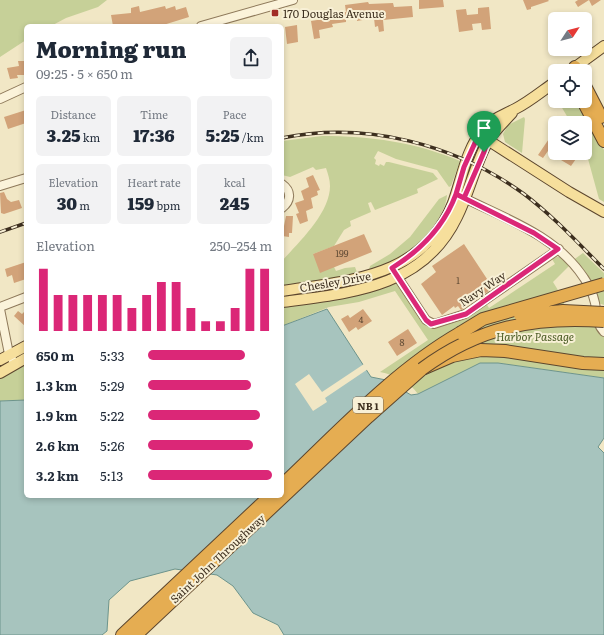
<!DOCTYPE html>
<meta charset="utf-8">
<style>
:root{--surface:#fff;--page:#f2f2f3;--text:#1f2937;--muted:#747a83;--accent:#db2777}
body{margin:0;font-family:Literata,serif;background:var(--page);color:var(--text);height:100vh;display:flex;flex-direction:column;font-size:15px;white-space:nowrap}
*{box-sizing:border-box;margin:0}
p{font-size:13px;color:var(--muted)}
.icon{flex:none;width:22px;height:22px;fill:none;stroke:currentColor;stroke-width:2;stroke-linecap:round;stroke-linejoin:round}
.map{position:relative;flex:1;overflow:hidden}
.panel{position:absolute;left:24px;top:24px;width:260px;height:474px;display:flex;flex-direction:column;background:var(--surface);border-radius:6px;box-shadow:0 2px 6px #0003}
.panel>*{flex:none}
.needle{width:26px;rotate:54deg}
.controls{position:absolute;left:548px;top:12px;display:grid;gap:8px}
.controls a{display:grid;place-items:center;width:44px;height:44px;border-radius:6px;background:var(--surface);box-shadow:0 2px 6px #0003;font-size:20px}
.pin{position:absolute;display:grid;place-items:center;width:34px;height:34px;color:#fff;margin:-41px -17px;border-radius:50% 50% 50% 0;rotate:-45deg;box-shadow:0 0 4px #0007}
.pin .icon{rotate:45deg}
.round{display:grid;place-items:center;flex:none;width:42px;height:42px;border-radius:6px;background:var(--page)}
.headline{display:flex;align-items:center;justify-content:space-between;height:68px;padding:0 12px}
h1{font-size:22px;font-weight:800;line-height:30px}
.metrics{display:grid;grid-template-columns:repeat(3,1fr);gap:6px;height:68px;padding:4px 12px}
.metrics div{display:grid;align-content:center;border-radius:6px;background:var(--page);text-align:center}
.metrics b{font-size:17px;font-weight:800}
.metrics small{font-size:11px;font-weight:400}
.metrics p{font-size:11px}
.chart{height:112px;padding:8px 12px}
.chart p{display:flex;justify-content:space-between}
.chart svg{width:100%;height:72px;margin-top:4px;stroke:var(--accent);stroke-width:6}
ul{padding:0 12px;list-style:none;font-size:13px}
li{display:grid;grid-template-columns:64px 48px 1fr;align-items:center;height:30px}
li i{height:10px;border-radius:5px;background:var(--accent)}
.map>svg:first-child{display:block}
.green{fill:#c6d098}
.water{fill:#a7c4be;stroke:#6d948c}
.pier{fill:#f1e7c5}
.building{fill:#d2a379}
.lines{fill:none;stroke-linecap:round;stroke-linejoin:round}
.minor-casing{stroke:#8e795a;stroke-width:10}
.major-casing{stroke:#5c462e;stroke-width:12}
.highway-casing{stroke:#5c462e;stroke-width:14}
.minor{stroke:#fbf3da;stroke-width:8}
.major{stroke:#f6df9c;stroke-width:10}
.highway{stroke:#e5ad52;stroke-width:12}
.rail-casing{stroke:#3d2f1f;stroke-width:3.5}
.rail{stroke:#f8f0d6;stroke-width:2;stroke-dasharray:6;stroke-linecap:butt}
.highway-bridge-casing{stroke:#5c462e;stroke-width:14;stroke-linecap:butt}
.highway-bridge{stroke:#e5ad52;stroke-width:12}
.route-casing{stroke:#fff;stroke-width:8}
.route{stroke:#db2777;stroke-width:5}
.poi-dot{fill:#a12c26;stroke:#f8f0d6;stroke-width:1.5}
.labels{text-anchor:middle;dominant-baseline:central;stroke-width:4;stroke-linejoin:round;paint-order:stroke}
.number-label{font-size:9px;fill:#624c36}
.shield{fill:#f8f0d6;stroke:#756956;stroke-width:1}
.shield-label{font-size:10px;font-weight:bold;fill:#3d2f1f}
.poi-label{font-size:11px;fill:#3d2f1f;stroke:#f8f0d6;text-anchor:start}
.street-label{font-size:11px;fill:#3d2f1f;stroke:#f8f0d6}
.park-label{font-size:11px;font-style:italic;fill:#4a5b24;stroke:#f8f0d6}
</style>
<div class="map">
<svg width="604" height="635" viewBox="0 0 604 635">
<rect width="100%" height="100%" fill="#f1e7c5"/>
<path class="green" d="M0,0H107L98,7L66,18L51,26H26V40L0,57Z
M558,101H579L604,150V202L599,199L585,148V123H571Z
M524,117L525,119L522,153L505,142L503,134L508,125Z
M322,136C371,136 415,142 460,161L451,186L449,187L437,170L396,159L378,151L374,158L376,160L375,164L379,166L380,164L384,166L386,162H389L433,173L438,179L417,189L418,193L375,210L371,202L368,203L371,212L350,221L351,226L344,230L334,246L313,254L334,267L336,271L345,268L355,267L358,275L282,287V261C299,242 330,213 330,186C330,180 328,174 326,168L316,170L313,167L290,177L282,175V141Z
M447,195C446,217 418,247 399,258C389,264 378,268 368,273L370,266L390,254L410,237L439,199Z
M583,253L604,273V305L595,302L572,261Z
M557,257H561L570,265L553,282L561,295L566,309L584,313L604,332V378L498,363H480L418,394C409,381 395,375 380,372L428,340L395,291L359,302L329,307L282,326V302L398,277L432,329L463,319L486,303L489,308L555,264L552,259Z
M26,358V400L0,401V373Z"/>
<path class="water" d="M327,309L371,377L386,380L411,395L418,394L480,363H498L604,378V438L598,447L604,453V635H284L278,625L253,613L233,586L217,575L175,569L130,581L109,600L107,631L102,635H0V401L26,400V496H282V326Z"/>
<path class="pier" d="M364,364L368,369L325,398L327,402L313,411L295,384L309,374L322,392Z"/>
<path class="building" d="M419,0H443L444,7L419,9Z
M523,0H548L549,1L531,7V9L527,10Z
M578,0H601L592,6L589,0L578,7L575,2Z
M368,2L369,4L393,3L394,7L412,6L413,17L383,20L384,31L379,32L378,26L375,27L374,18L357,21V18L346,20V22L332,24L333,27L319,30L320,38L314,39L311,21L336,17L335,14L346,12L345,5Z
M139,6L140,12L165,6L166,9L175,6L176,10L186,7L189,17L160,26H113L111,15L131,13V8Z
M489,7L491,29L482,30L481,23L472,24L473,30L459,32L456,10L466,9L467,15L478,14V8Z
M297,25L298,42L287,44L285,27Z
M18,61H26V75H17L18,78L10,79L7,68L19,66Z
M26,110V123L8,129L4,117Z
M555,130V141L543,158L538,155Z
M566,153H573L578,156L571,166L561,160Z
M313,175L320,190L317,191L318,195L311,198L313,208L306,211L308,221L300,224L296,214L299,213L295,203L304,200L301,191L309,187L306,178Z
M4,192L7,199L11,202L19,200L22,208L4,214L1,213L0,193Z
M286,216H293L292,233H289V237L282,236V226H284Z
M364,234L372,252L320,273L313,254Z
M464,244L493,288L463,309L461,310L458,306L455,308L454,306L442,315L421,284L436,272L432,266Z
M26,262V279L14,283L12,275L7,277L5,269Z
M363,309L372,321L358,330L356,327L349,332L341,319L348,315L350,318Z
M26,310V327L14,316L18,311L22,314Z
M408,329L417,343L397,356L388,342Z"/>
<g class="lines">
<g class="minor-casing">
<path id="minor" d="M201,26L293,0
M0,99L26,87
M282,184C292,191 291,201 282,208
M0,186L26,178
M460,196C504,218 556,235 584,278C589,285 593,294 595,303C597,313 596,324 604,332
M395,273L426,320L434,324L465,314L559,249
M0,307L26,297
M0,309L9,354L15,364"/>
</g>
<g class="major-casing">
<path id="major" d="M570,71L604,46
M483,137L569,192L604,212
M282,291C350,280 423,278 453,203C462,178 466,149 484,128C493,118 504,115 515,109C529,102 542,91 555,82
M282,302C351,293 423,288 457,217C469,193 475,165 488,141C494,131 504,122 512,113
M0,360L26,346
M0,373L26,358"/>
</g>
<g class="highway-casing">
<path id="highway" d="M575,67L577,71
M585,86L601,117
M583,101L604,141
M282,485C336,434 395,370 460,333
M122,635L270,496
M136,635L368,417L422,369L452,356L481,350L505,351L583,363L604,364"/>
</g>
<use href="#minor" class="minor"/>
<use href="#major" class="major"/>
<use href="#highway" class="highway"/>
<g class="rail-casing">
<path id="rail" d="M282,138C366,121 455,144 524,194C553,216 578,243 604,269
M0,232L26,223"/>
</g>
<use href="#rail" class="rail"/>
<g class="highway-bridge-casing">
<path id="highway-bridge" d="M520,315L563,311L604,313
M460,333L483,319L604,284
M422,369C479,327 534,316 604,321"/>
</g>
<use href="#highway-bridge" class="highway-bridge"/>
</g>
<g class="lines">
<g class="route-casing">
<path id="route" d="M484,152L464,198L456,194C444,227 421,250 392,268L426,320L431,324L466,314L558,249L534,233L456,194L464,167L479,134L488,140L484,152"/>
</g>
<use href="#route" class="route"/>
</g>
<rect class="poi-dot" x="271" y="9" width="8" height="8" rx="2"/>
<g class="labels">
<g class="number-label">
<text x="342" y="253">199</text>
<text x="458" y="280">1</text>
<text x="361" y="319">4</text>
<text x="402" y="342">8</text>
</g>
<rect class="shield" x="353" y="397" width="30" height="16" rx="3"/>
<g class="shield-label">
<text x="368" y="405">NB 1</text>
</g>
<g class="poi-label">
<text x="283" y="13">170 Douglas Avenue</text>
</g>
<g class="street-label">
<text transform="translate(335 281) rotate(-10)">Chesley Drive</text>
<text transform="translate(482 288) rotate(-34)">Navy Way</text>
<text transform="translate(217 558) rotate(-43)">Saint John Throughway</text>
</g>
<g class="park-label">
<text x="535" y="336">Harbor Passage</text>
</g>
</g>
</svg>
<div class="controls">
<a><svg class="needle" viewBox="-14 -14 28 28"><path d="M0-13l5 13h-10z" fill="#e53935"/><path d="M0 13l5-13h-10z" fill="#747a83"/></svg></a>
<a><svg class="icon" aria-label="locate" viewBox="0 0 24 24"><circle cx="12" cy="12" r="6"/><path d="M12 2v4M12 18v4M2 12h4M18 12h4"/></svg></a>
<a><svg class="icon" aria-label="layers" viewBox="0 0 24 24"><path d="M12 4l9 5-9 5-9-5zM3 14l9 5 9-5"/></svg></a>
</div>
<div class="pin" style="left:484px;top:152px;background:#1e9e55"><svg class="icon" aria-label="arrive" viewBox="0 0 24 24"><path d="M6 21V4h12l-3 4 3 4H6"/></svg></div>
<section class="panel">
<div class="headline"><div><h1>Morning run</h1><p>09:25 · 5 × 650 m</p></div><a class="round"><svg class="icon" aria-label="share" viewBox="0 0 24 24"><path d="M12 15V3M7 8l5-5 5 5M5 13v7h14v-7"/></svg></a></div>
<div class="metrics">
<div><p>Distance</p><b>3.25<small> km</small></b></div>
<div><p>Time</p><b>17:36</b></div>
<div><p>Pace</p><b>5:25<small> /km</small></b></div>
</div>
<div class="metrics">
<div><p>Elevation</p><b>30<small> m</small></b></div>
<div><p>Heart rate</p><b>159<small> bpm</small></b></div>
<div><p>kcal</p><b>245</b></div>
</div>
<div class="chart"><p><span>Elevation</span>250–254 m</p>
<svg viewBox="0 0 160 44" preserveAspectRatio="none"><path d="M5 44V6M15 44V22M25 44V22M35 44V22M45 44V22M55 44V22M65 44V30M75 44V22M85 44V14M95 44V14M105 44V30M115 44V38M125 44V38M135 44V30M145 44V6M155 44V6"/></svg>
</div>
<ul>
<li><b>650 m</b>5:33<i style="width:78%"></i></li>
<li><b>1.3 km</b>5:29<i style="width:83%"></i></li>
<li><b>1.9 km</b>5:22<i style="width:90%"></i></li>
<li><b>2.6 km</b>5:26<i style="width:85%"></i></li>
<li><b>3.2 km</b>5:13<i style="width:100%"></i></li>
</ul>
</section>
</div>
